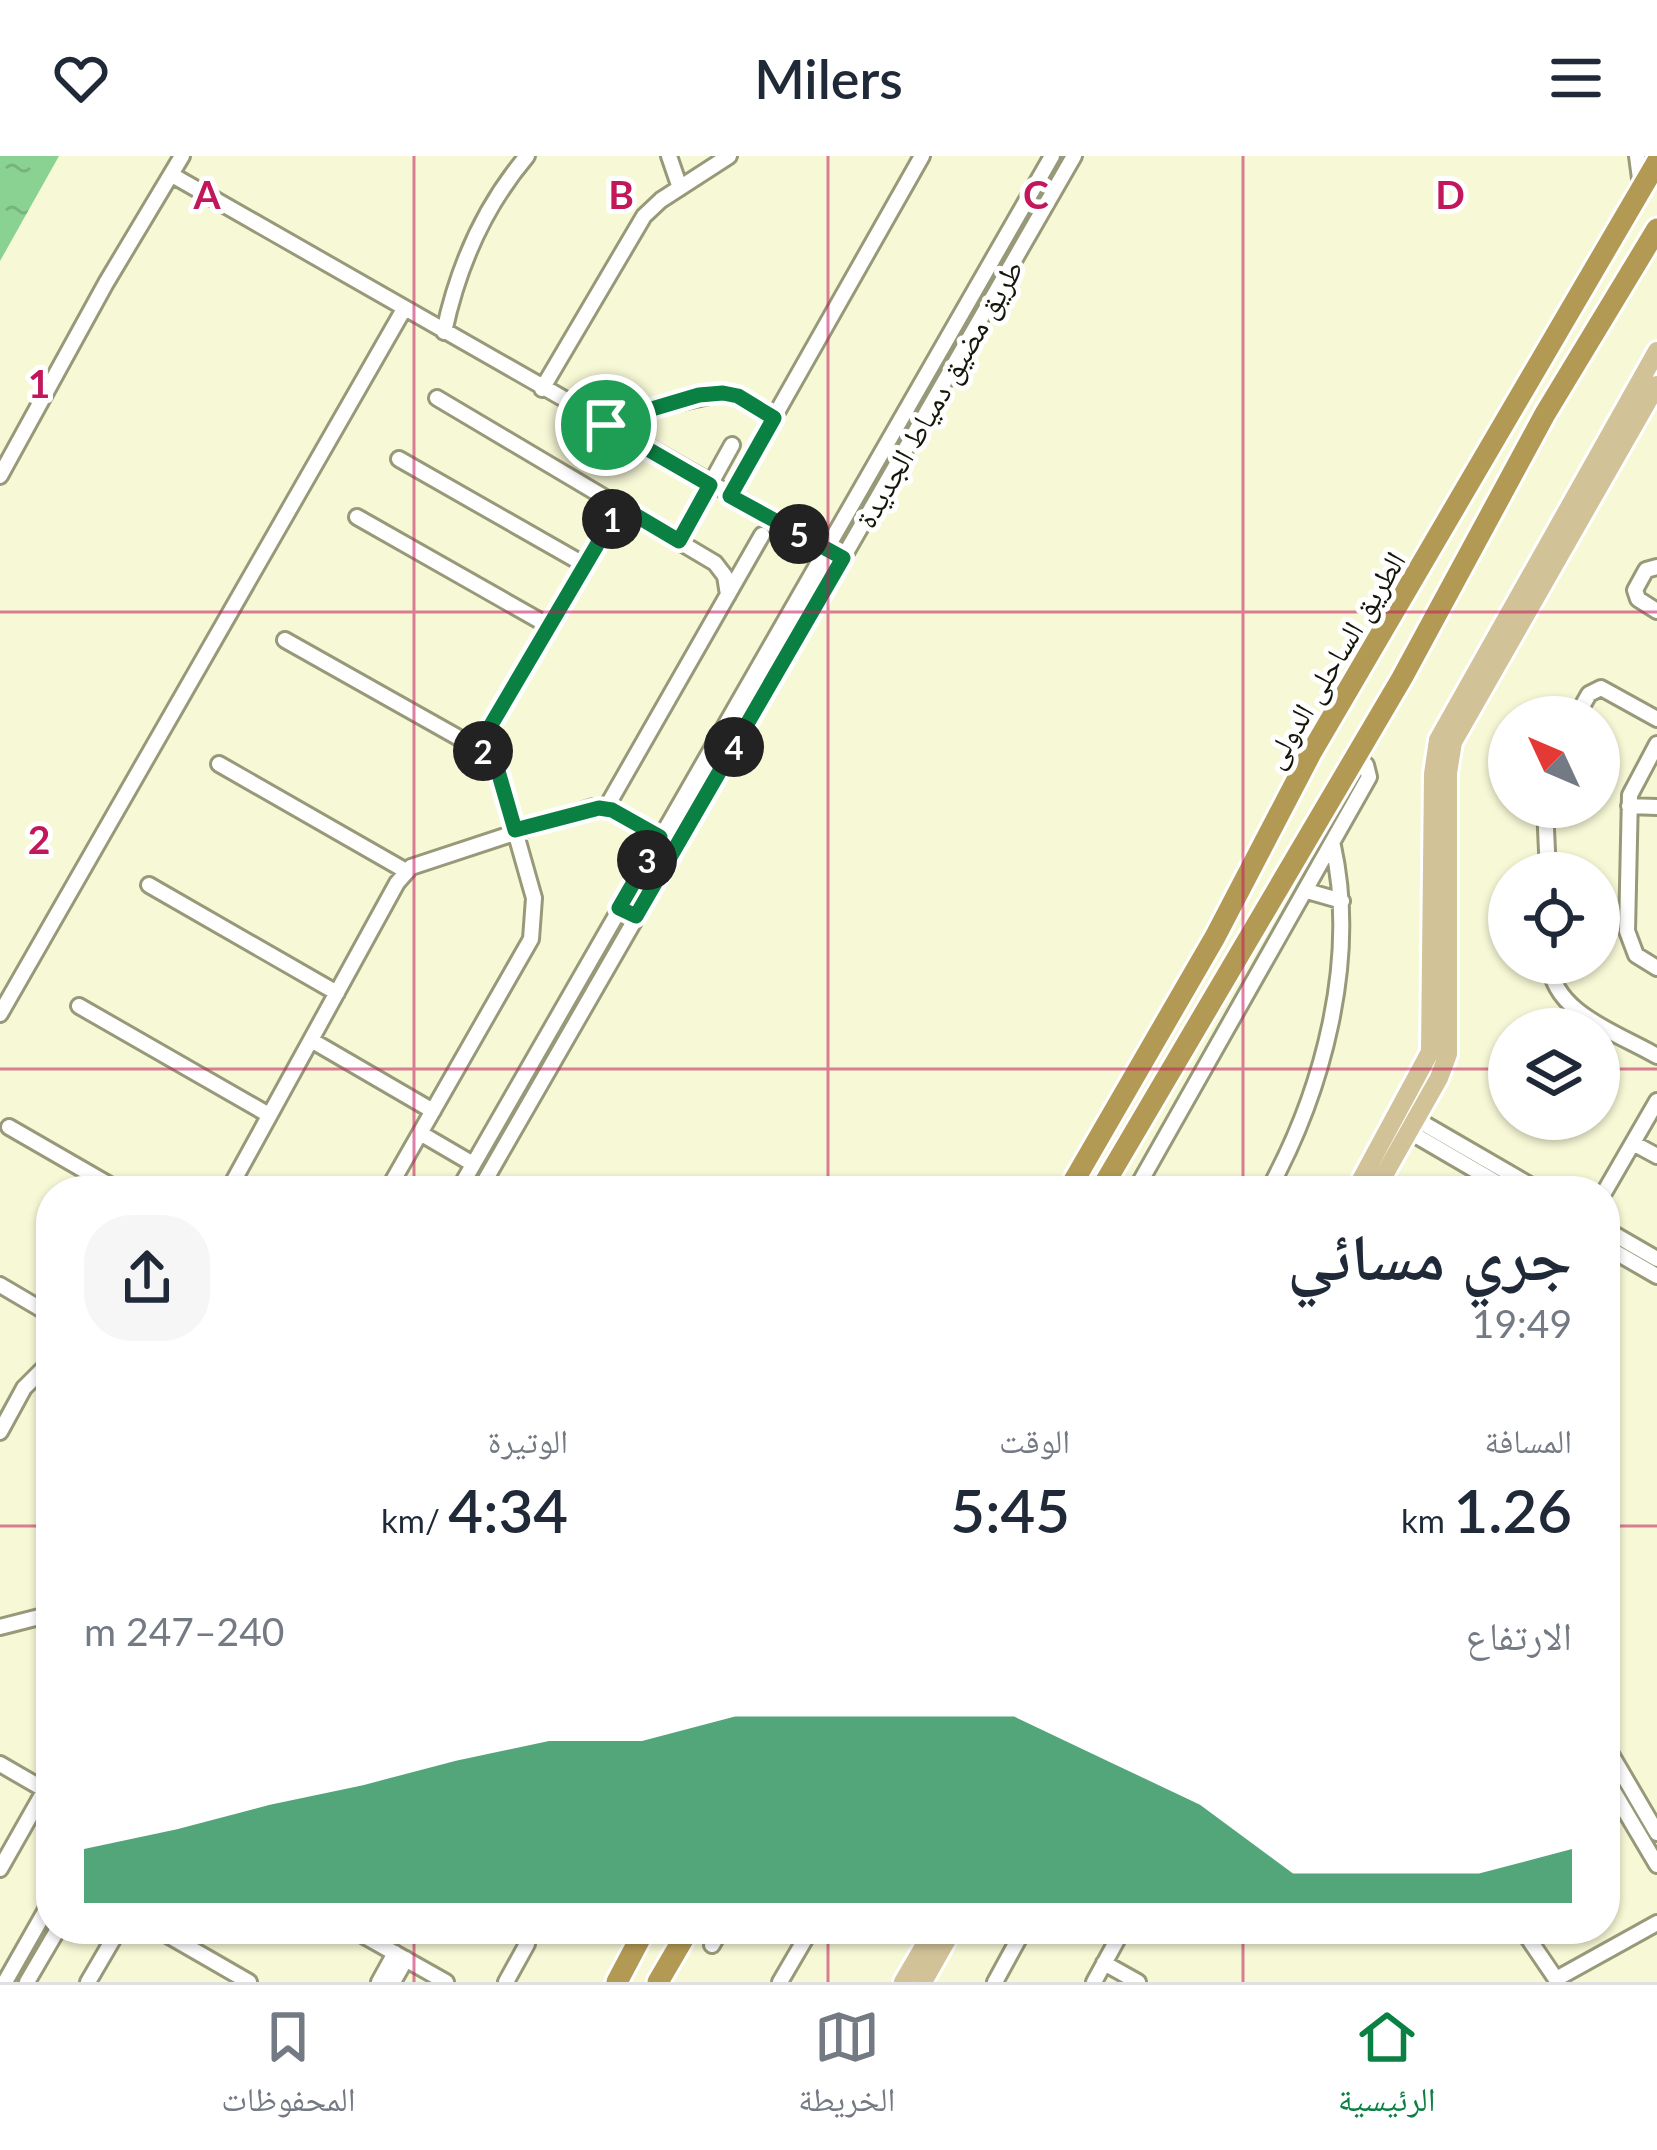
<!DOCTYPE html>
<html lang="ar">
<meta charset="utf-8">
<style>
:root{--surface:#fff;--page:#f6f6f7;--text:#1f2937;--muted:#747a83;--line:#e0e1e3;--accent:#0b8043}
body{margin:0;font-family:Lato,"Noto Naskh Arabic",sans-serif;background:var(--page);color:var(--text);direction:rtl;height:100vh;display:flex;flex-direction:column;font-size:45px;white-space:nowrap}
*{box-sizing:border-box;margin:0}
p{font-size:39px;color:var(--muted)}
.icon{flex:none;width:66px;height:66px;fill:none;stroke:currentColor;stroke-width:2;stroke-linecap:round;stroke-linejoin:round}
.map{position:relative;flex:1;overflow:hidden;direction:ltr}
.drawer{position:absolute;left:36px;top:1020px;width:1584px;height:768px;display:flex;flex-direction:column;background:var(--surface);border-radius:48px;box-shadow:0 3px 9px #0004;direction:rtl}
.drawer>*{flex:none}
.needle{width:78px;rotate:314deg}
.fabs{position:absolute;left:1488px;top:540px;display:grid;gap:24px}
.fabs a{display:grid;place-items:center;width:132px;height:132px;border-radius:50%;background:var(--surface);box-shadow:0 3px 9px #0004;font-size:60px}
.pin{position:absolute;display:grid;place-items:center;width:102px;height:102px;color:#fff;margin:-51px;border:6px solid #fff;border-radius:50%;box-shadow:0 3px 12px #0007}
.km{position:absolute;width:60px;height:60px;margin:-30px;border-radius:50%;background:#222;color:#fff;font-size:33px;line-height:60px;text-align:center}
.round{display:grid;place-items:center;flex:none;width:126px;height:126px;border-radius:48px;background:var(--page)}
.head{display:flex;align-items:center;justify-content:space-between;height:204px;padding:0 48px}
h1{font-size:66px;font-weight:600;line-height:90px}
.figures{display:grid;grid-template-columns:repeat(3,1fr);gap:18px;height:204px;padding:12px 48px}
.figures div{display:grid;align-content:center}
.figures b{font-size:60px;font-weight:600}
.figures small{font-size:33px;font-weight:400}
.figures p{font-size:33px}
.chart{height:336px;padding:24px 48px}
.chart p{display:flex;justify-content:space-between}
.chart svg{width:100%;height:216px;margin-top:12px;fill:var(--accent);opacity:.7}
header{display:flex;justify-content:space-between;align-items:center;height:156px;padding:0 48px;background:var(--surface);font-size:54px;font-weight:600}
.menu{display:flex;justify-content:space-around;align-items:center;height:168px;border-top:3px solid var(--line);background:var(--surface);font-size:33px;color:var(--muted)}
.menu a{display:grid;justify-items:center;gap:6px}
.menu .current{color:var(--accent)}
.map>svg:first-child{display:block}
.water{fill:url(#water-ripples)}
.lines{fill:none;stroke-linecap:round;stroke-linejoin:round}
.minor-casing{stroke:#989979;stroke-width:20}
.major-casing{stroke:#fff;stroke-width:24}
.highway-casing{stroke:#fff;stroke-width:27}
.minor{stroke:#fff;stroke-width:14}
.major{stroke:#d1c298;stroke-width:18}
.highway{stroke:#b39a54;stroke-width:21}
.route-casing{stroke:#fff;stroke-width:24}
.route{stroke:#0b8043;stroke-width:15}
.grid{fill:none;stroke:#c2185b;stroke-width:3;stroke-opacity:0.55}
.labels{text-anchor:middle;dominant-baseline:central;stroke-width:10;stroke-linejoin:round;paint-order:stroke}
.street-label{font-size:30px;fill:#151509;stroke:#fff}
.grid-label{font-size:39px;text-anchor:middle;font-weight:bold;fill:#c2185b;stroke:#fff;stroke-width:10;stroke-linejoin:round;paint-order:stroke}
</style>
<header><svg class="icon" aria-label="menu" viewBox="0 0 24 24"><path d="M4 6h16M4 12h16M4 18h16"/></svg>Milers<svg class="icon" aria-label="heart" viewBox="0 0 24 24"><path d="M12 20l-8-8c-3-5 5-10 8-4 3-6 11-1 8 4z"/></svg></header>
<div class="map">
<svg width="1657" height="1826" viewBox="0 0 1657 1826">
<defs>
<pattern id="water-ripples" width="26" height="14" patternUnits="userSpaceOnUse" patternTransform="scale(3)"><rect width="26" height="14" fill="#8ad292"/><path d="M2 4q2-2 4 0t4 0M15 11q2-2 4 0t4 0" fill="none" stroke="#76b37d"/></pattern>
</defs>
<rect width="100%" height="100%" fill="#f7f8d6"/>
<path class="water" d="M0,0H59L0,105Z"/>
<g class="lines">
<g class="minor-casing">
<path id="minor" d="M669,0L680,32
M1637,0L1641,30
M172,19L834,397
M444,176C458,110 483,52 527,0
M542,233L644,60L661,44L729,0
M437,242L715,407L725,420L728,439
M606,269L613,261L723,237L738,240L774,262
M399,303L585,409
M0,320L106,127L182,0
M730,339L922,0
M357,361L549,470
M679,385L732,289
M1657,411L1646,414L1635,434L1638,443L1657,455
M285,484L484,596L498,615L534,742L531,783L387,1035
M1576,561L1589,538L1601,532L1657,563
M1657,588L1630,639L1627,775L1636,799L1657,812
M478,591L619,350
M219,608L406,715
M1629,650L1657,651
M1545,651L1548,717
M606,652L762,379
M149,729L337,837
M1307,735L1342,745
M1550,807C1552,857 1620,878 1657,900
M79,850L269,959
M0,858L404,153
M311,884L433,955
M1409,959L1540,1035
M9,971L120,1035
M1403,972L1511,1035
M420,977L473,1008
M1633,987L1657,1000
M228,1035L397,727L411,711L593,651L612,654L660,681
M458,1035L1052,0
M479,1035L1074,0
M1135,1035L1369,621L1366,609L1355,602
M1268,1035C1323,935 1358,804 1333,690
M1605,1035L1657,945
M1605,1073L1657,1103
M1605,1090L1657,1120
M0,1129L51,1159
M0,1276L24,1232L51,1205
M0,1471L51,1458
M1605,1588L1657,1677
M0,1608L45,1634
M1605,1621L1657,1709
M0,1713L51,1623
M157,1773L249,1826
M352,1773L446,1826
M1522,1773L1558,1826
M712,1789L721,1773
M1104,1807L1138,1826
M1556,1823L1657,1767
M5,1826L51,1745
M27,1826L58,1773
M88,1826L119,1773
M379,1826L395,1797
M393,1826L406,1803
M506,1826L527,1788L528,1773
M780,1826L811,1773
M995,1826L1024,1773
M1094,1826L1123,1773"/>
</g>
<g class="major-casing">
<path id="major" d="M1355,1035L1430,896L1433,618L1438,584L1657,195
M1375,1035L1439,922L1448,898V617L1453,586L1657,229
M903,1826L934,1773
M923,1826L953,1773"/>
</g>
<g class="highway-casing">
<path id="highway" d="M1068,1035L1215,781L1311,597L1657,6
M1100,1035L1402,522L1545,258L1657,73
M617,1826L645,1773
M658,1826L689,1773"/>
</g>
<use href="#minor" class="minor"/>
<use href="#major" class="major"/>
<use href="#highway" class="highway"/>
</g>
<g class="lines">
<g class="route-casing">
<path id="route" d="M723,237L738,240L774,262L730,340L843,402L636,760L619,752L660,681L612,654L599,652L515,674L498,615L478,591L620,350L679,385L710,329L606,269L608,266L699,239Z"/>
</g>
<use href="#route" class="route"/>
</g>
<path class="grid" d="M414,0V1035M828,0V1035M1243,0V1035M0,456H1657M0,913H1509M1599,913H1657M0,1370H51M1605,1370H1657M414,1773V1826M828,1773V1826M1243,1773V1826"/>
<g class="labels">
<g class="street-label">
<text transform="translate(938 237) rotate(-60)">طريق مضيق دمياط الجديدة</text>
<text transform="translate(1333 503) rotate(-59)">الطريق الساحلى الدولى</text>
</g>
</g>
<g class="grid-label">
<text x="207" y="53">A</text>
<text x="621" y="53">B</text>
<text x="1036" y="53">C</text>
<text x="1450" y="53">D</text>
<text x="39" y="242">1</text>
<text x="39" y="698">2</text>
</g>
</svg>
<div class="fabs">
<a><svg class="needle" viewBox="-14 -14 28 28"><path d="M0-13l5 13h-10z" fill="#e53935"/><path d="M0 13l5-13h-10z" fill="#747a83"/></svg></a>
<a><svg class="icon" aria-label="locate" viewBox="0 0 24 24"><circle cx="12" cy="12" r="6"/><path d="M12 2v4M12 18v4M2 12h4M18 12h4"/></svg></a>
<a><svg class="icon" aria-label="layers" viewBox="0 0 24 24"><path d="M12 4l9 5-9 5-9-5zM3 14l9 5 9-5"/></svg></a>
</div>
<div class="pin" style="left:606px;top:269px;background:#1e9e55"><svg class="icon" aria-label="arrive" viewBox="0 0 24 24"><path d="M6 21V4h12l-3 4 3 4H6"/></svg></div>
<b class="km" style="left:612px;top:363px">1</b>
<b class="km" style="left:483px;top:595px">2</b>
<b class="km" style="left:647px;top:704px">3</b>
<b class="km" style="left:734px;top:591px">4</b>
<b class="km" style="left:799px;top:378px">5</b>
<section class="drawer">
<div class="head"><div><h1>جري مسائي</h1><p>19:49</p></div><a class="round"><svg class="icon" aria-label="share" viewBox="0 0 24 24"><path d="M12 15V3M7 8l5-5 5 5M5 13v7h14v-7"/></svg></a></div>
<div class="figures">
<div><p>المسافة</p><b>1.26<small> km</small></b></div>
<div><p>الوقت</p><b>5:45</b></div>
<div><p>الوتيرة</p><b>4:34<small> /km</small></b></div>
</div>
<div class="chart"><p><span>الارتفاع</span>240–247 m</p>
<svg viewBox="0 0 160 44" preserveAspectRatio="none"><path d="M0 44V33L10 29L20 24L30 20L40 15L50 11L60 11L70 6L80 6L90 6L100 6L110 15L120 24L130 38L140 38L150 38L160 33V44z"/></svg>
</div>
</section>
</div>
<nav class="menu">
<a class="current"><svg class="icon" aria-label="home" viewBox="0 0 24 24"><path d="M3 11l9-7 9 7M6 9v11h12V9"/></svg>الرئيسية</a>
<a><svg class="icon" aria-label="map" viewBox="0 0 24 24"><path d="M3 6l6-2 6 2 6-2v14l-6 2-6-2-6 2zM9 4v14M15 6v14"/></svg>الخريطة</a>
<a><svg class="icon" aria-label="saved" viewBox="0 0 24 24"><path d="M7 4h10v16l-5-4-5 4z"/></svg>المحفوظات</a>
</nav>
